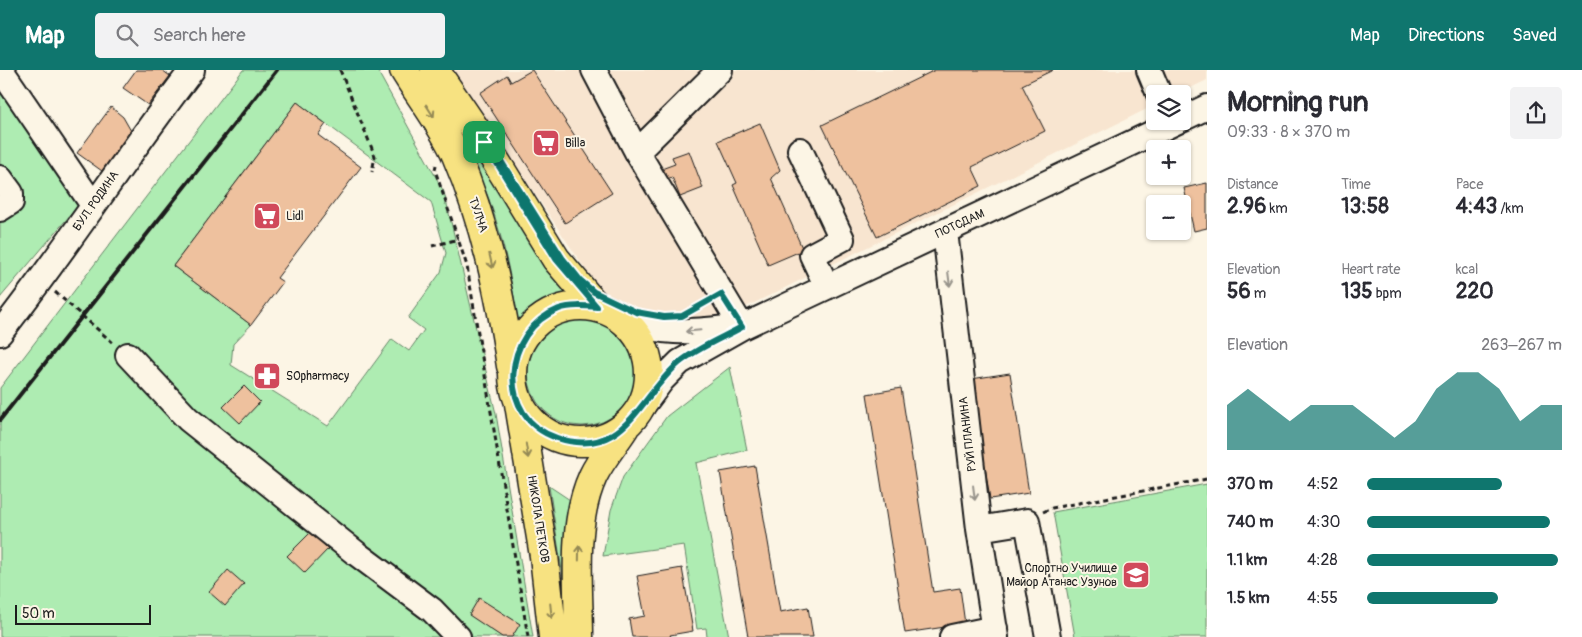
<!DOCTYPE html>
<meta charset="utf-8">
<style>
:root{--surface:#fff;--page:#f2f2f3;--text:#2b2b33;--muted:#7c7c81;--accent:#0f766e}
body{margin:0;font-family:Pangolin,sans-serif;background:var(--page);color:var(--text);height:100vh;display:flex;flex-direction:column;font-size:19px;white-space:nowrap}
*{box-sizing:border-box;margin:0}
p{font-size:16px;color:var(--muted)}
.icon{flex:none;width:28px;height:28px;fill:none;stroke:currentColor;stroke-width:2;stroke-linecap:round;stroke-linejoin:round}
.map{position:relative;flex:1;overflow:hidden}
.sheet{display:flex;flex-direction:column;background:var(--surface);width:375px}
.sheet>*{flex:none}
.buttons{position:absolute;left:1146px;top:15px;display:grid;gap:10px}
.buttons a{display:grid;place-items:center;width:45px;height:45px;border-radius:5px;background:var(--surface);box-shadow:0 1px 4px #0004;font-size:25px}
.scale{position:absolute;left:15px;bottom:12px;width:136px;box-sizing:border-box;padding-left:5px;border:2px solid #1c1c1c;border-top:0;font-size:14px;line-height:18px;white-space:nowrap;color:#1c1c1c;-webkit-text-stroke:4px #fcf5e5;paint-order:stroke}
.pin{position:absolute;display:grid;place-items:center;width:42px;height:42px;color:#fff;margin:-21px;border-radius:10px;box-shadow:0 2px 8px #0006}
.round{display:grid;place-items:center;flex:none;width:52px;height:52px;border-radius:5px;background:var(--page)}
.overview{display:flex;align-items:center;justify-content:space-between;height:85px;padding:0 20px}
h1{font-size:28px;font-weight:800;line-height:38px}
.figures{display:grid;grid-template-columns:repeat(3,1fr);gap:8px;height:85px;padding:5px 20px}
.figures div{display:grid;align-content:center}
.figures b{font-size:21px;font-weight:800}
.figures small{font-size:14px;font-weight:400}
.figures p{font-size:14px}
.chart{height:140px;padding:10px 20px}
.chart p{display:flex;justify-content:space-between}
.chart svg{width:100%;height:90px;margin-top:5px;fill:var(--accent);opacity:.7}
ul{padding:0 20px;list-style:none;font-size:16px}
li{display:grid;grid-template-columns:80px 60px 1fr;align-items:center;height:38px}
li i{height:12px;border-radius:6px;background:var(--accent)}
header{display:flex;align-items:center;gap:30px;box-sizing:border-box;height:70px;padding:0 25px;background:var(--accent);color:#fff}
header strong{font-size:24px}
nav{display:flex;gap:28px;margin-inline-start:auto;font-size:18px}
.search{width:350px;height:45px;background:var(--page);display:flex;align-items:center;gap:12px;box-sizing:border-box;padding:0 18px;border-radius:5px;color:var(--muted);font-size:19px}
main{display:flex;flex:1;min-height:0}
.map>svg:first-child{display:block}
.built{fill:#f8e5d0}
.green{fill:#aeecb2;stroke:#658467;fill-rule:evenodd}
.building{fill:#eec19e;stroke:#1c1c1c}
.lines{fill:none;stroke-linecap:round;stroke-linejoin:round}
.minor-casing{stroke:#1c1c1c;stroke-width:28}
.major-casing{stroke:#1c1c1c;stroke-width:31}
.path{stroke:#1c1c1c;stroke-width:3;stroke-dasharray:5 4;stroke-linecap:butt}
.minor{stroke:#fcf5e5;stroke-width:24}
.major{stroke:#f7e281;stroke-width:28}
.rail{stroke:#1c1c1c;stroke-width:4}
.oneway{stroke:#948954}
.oneway2{stroke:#97938b}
.route-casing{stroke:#fff;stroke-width:10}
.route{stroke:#0f766e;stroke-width:6}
.labels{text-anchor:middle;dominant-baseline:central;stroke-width:4;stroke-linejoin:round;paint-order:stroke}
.poi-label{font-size:12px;fill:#1c1c1c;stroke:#fcf5e5;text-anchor:start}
.street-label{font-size:12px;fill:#1c1c1c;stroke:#fcf5e5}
</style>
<header>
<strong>Map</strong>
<div class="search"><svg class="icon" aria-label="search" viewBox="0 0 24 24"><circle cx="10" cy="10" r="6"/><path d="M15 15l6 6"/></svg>Search here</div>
<nav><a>Map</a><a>Directions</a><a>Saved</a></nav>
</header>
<main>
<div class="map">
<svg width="1207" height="567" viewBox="0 0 1207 567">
<rect width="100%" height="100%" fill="#fcf5e5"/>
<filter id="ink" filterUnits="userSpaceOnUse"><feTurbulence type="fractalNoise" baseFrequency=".02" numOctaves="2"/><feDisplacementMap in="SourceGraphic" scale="10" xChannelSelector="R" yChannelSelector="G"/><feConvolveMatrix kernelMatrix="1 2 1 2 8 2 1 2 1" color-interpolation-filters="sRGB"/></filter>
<g filter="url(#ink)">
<path class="built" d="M452,0H1207V10L1178,24H1155V35L746,237L719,246L685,248L628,238L600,221Z"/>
<path class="green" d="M243,0H377L444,122L496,344L533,567H0V318ZM297,32L431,132L446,183L441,202L408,248L424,260L409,281L392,269L328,356L231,295L233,274L251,255L173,196Z
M416,0H421L570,223L543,232L518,252C511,205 501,156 482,112C464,72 439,37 416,0Z
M0,12L82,131L0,228V146L20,122L0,94Z
M528 302a54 54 0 1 1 108 0a54 54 0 1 1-108 0Z
M730,297L747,380L696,393L729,567H707L706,558L697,559L684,475L603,486L611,440L623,407L667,346Z
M1207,414V567H1075L1053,442Z
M549,416L570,430L563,508V507Z"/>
<path class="building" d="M136,0H162L170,6L148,35L123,18Z
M532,0L612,123L565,153L480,23L507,5L511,12Z
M935,0H1053L1022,15L1045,61L972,97L981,116L877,167L822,55Z
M297,32L326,54L318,65L361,97L277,208L283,212L251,255L173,196Z
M111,37L123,47L131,61L102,101L77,83Z
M760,53L780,100L771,108L803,180L768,195L733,115L737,113L718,71Z
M689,81L703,118L680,127L672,107L660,112L656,101L675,94L672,87Z
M1207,113V158L1194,161L1184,118Z
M1010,303L1029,423L990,429L971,309Z
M244,316L260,332L240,353L223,337Z
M901,318L933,522L960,518L965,554L905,563L867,324Z
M755,396L780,542L808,537L813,567H748L720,402Z
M311,462L328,479L305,503L287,486Z
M682,498L693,561L670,565L671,567H632L629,549L645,546L637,506Z
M228,500L244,514L225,536L209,522Z
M479,528L520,554L512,567H502L469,545Z"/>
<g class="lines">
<g class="minor-casing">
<path id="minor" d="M1,0L93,135
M594,0L637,82L742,257
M1149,0L1159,24
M1182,49L1207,37
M800,80L842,169L812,185L827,217
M637,82L720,0
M0,108L11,123V132L0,139
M945,161L979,459L996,567
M622,249C666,266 689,262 735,257
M0,263C67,178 126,86 192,0
M128,285L188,349L357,484L432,540L458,567
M642,337L662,310L680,292L742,257L1178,51
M979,459L1027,451L1048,567
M952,567L995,558"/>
</g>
<g class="major-casing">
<path id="major" d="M404,0C419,25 445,59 456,85C485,153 500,224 511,296
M435,0L484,72L556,189L597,237
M513 304a68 68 0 1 1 136 0a68 68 0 1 1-136 0Z
M519,334L544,486L553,567
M579,567C579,516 571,454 593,406C601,389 615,373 625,357"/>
</g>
<path class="path" d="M340,0L375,86L372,102
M436,95L435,100L467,196L528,567
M432,176L459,169
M55,222L112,272
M1043,442L1052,438L1207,409"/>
<use href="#minor" class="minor"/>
<use href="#major" class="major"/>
<path class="rail" d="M0,350L277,0"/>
</g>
<defs><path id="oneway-shaft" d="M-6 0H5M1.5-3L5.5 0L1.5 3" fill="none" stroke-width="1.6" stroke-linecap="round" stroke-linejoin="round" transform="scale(1.25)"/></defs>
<g class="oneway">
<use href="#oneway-shaft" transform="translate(430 41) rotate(58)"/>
<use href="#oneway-shaft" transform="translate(491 191) rotate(77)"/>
<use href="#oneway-shaft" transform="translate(527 381) rotate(81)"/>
<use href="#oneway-shaft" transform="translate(579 483) rotate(-89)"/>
<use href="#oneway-shaft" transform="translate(551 541) rotate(84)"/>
</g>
<g class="oneway2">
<use href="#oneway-shaft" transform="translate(949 209) rotate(83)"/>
<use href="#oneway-shaft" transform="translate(693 261) rotate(175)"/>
<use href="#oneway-shaft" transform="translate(974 423) rotate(83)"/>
</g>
</g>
<g class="lines" filter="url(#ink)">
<g class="route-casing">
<path id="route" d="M484,72H487L494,80L563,189L580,210L594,222L636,242L664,247L682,246L721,224L742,257C722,268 697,278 679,293C638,328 625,390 557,368C495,348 502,261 559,239C571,235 584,236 597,237L556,189Z"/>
</g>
<use href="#route" class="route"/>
</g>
<defs>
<g id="supermarket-square" transform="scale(1.4375)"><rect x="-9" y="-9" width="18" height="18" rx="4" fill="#d1495b" stroke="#fcf5e5"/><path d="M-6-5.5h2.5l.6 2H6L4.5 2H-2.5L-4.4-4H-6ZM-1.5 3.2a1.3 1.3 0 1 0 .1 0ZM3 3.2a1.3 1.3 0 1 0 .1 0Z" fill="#fff"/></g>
<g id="pharmacy-square" transform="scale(1.4375)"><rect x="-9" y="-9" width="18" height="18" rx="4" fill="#d1495b" stroke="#fcf5e5"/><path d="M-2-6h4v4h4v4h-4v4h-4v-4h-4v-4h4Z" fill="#fff"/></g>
<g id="school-square" transform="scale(1.4375)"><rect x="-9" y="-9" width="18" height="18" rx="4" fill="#d1495b" stroke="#fcf5e5"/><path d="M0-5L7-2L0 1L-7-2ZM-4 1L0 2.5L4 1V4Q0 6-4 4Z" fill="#fff"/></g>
</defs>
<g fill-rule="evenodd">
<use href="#supermarket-square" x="546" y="73"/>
<use href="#supermarket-square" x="267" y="146"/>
<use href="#pharmacy-square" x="267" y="306"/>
<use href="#school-square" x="1136" y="505"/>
</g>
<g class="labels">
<g class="poi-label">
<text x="565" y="73">Billa</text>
<text x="286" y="146">Lidl</text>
<text x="286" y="306">SOpharmacy</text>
<text x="1117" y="498" text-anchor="end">Спортно Училище<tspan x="1117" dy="14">Майор Атанас Узунов</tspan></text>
</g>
<g class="street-label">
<text transform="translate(96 131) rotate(-55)">БУЛ. РОДИНА</text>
<text transform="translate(478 145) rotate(71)">ТУЛЧА</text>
<text transform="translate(960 154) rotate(-25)">ПОТСДАМ</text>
<text transform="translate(968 364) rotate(-97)">РУЙ ПЛАНИНА</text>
<text transform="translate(538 449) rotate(81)">НИКОЛА ПЕТКОВ</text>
</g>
</g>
</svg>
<div class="buttons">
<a><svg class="icon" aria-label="layers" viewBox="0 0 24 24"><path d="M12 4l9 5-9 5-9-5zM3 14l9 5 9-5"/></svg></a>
<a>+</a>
<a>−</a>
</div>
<div class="scale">50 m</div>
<div class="pin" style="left:484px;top:72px;background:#1e9e55"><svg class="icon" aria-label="arrive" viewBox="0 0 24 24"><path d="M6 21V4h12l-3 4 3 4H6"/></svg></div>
</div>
<section class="sheet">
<div class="overview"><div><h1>Morning run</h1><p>09:33 · 8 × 370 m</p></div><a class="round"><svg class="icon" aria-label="share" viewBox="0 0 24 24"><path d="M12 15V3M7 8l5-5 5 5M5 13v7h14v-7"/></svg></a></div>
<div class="figures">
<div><p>Distance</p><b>2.96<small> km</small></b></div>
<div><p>Time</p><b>13:58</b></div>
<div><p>Pace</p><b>4:43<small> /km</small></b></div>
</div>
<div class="figures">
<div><p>Elevation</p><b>56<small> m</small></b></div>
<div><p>Heart rate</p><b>135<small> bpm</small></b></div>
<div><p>kcal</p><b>220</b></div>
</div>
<div class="chart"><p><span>Elevation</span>263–267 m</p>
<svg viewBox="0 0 160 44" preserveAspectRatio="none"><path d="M0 44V22L10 14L20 22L30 30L40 22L50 22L60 22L70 30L80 38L90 30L100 14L110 6L120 6L130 14L140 30L150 22L160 22V44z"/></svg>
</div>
<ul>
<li><b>370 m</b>4:52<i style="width:69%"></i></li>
<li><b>740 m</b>4:30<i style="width:94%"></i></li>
<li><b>1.1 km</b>4:28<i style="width:98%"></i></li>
<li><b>1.5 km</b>4:55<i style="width:67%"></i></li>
</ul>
</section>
</main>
